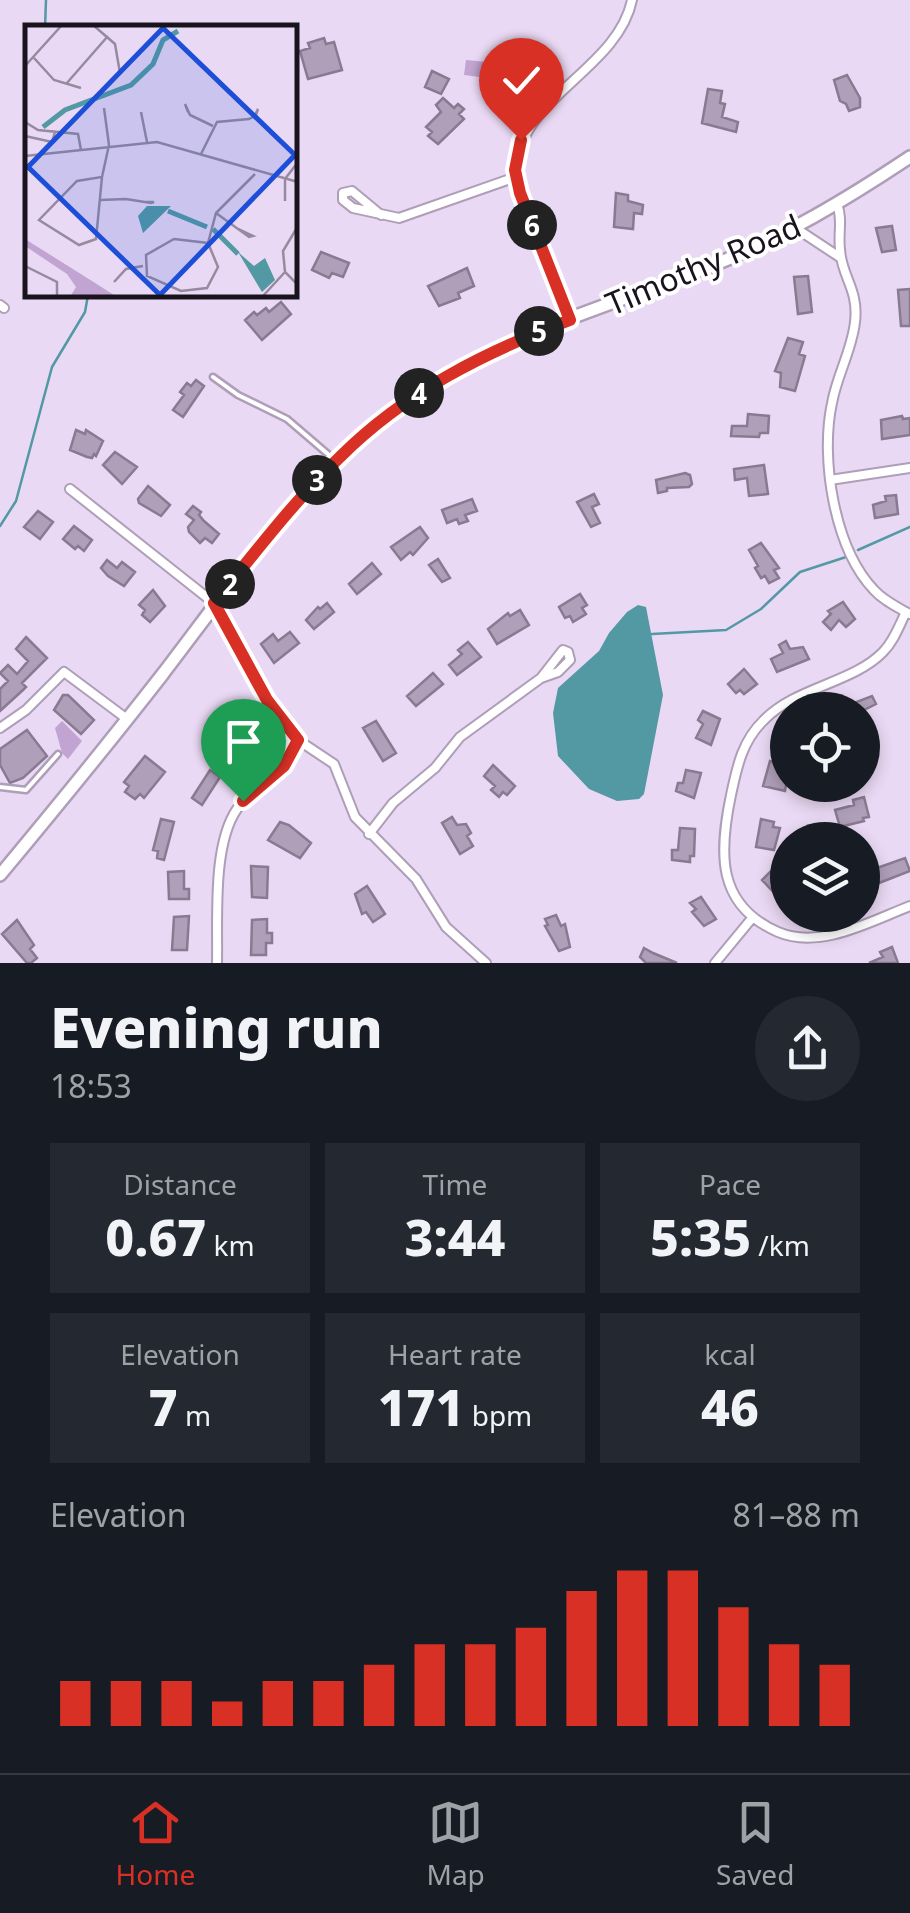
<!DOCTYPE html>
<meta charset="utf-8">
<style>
:root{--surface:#171b24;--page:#242831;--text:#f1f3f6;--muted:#9ea1a6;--line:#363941;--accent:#d93025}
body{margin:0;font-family:"Noto Sans",sans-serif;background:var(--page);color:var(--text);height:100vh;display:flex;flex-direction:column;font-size:38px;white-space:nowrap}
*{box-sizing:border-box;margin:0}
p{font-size:32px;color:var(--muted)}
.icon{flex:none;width:55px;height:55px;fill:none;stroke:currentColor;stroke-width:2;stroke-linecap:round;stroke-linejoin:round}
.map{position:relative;height:963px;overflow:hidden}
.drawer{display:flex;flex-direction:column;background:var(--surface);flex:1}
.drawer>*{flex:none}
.controls{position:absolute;left:770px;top:692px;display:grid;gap:20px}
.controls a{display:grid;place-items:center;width:110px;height:110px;border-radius:50%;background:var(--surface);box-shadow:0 5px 15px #0003;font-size:50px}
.pin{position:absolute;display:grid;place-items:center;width:85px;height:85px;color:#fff;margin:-102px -42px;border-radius:50% 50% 50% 0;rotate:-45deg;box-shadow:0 0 10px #0007}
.pin .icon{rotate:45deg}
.km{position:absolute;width:50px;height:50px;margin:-25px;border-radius:50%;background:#222;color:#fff;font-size:28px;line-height:50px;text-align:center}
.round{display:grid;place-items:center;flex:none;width:105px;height:105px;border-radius:52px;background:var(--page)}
.headline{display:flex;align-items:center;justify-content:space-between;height:170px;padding:0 50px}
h1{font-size:55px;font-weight:800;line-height:75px}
.figures{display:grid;grid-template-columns:repeat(3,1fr);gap:15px;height:170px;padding:10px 50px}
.figures div{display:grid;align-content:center;border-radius:0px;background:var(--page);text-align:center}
.figures b{font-size:50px;font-weight:800}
.figures small{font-size:28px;font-weight:400}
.figures p{font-size:28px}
.chart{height:280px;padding:20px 50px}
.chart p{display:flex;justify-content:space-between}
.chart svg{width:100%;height:180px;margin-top:10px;stroke:var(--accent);stroke-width:6}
.tabs{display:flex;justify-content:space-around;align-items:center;height:140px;border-top:2px solid var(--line);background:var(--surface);font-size:28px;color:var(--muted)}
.tabs a{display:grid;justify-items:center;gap:5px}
.tabs .on{color:var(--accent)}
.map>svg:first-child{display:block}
.green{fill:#c1a4d1}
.water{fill:#5299a4}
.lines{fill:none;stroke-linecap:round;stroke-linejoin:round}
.stream{stroke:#5299a4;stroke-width:2.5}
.building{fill:#af9fb9;stroke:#897a92;stroke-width:2.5}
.lane-casing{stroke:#ae9eb7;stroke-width:9}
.street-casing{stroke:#ae9eb7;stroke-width:12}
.secondary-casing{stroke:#ae9eb7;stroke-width:16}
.lane{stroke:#fff;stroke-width:4}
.street{stroke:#fff;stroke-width:8}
.secondary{stroke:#fff;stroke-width:11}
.route-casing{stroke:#fff;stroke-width:20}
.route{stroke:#d93025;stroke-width:12}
.labels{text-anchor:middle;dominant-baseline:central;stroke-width:8;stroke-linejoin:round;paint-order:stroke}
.street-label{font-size:32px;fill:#19131d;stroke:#fff}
.inset-river{fill:none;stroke:#5299a4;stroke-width:5}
.inset-road{fill:none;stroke:#968a9e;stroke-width:2.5}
.view{fill:#1d4ed8;fill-opacity:0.15;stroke:#1d4ed8;stroke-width:5}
.inset-edge{fill:none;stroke:#19131d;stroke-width:5}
</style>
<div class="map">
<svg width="910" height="963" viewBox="0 0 910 963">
<rect width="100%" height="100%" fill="#ead9f4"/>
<path class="green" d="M466,60L498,63L496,79L464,75Z
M62,721L82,741L68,759L62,753L55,728Z"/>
<path class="water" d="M638,605L646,607L663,695L644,794L639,799L617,801L589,789L558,756L553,713L558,688L599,651L609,633L627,612Z"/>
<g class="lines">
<path class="stream" d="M45,28L46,0
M0,526L16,501L52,367L85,312L88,295
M858,550L910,527
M652,634L726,630L761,609L800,572L846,557"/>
</g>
<path class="building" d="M324,38L326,44L334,42L342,70L308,79L300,51L310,48L308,43Z
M432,71L449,79L441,94L425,87Z
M847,75L860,98V107L849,111L846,104L840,101L834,80Z
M708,89L722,91L720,103L725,104L722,117L738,122L736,132L702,123Z
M443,98L454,108L458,104L464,109L459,114L464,119L438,144L428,136L432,132L426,127L441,112L436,105Z
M616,193L628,195V201L643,205L642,214L634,213L633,229L614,227Z
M892,226L896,250L882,252L876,228Z
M321,252L349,263L343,277L332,273L329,278L312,270Z
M467,268L474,286L458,293L460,298L439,306L428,286Z
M808,276L812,312L798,314L794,277Z
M910,289V326H901L898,290Z
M281,302L291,314L262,340L245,320L254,312L257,315L266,308L269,312Z
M788,338L803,342L799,354L805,356L795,391L780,387L781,373L775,371Z
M196,380L204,386L183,417L173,410L184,395L180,392L187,383L191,386Z
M748,414L769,416L768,433H760L759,437L731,436L732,426H747Z
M902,416L903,419L910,418V435L882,439L881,420Z
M76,430L85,434L86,430L103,441L96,456L94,454L92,458L87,457L70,450Z
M115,452L137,467L122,484L103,465Z
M764,465L768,494L749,496L747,478L735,480L734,469Z
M685,473L690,475L692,484L689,487L667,488V491L658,493L656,480Z
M148,486L170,505L161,516L139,503L138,499Z
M594,494L599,504L592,507L600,523L591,527L577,502Z
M896,495L898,514L875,518L873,505L886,501L885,496Z
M472,499L477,511L465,515L468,521L459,524L457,519L447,523L442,510Z
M193,506L201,512L199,515L204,521L219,534L212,543L205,538L200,543L189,532L188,527L194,520L186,514Z
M38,511L53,522L40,539L24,527Z
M74,526L92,540L84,551L78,546L75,549L63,539Z
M420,527L428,538L413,555L410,552L401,560L391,547Z
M761,543L779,568L774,570L779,578L769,583L765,576L761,578L755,568L758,566L749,550Z
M438,559L450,578L442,582L429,565Z
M107,560L117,568L122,562L135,572L124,586L108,576L101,568Z
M372,563L381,574L357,594L349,584Z
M153,590L165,606L150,622L142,615L145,610L139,605Z
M580,594L587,605L582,608L586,614L573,622L570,616L565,618L559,607Z
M843,602L855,619L846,627L839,620L831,630L823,622L831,614L828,611Z
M327,603L334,612L314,629L306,620L318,607L320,609Z
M520,610L529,625L497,644L488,629L508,613L510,616Z
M290,632L299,643L274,663L261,644L273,634L278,641Z
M26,637L47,658L22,683L26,687L23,690L0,711V689L8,681L0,673L8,665L17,674L28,661L16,649Z
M786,641L790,649L803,647L809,659L777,672L771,659L783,653L779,645Z
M468,642L481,657L457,675L449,665L462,654L458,650Z
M744,669L757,684L744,694L740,690L736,693L728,684Z
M433,673L443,684L416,706L407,696Z
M63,695H68L94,720L81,734L54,710Z
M872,696L876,704L864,710H836Z
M703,711L720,719L711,745L696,738L703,724L698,720Z
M226,715L241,719L231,755L218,753Z
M376,721L396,753L383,761L363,728Z
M27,730L47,756L23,778L10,783L0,765V749Z
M145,756L165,772L144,798L140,794L135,799L125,792L129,786L124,782Z
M770,761L783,764L781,772L788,773L785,791L763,786Z
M493,765L515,786L507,795L503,792L499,797L491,790L495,786L484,776Z
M210,770L220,777L202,805L192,798Z
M686,770L701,773L694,798L676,791L678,783H683Z
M864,797L869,817L863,818L864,821L840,827L835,810L854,805L853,800Z
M452,817L457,825L466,824L471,833L467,836L473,846L460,854L442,823Z
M161,819L174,822L164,860L157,858L158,851L153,850Z
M761,819L774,822L773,827L780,828L774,850L756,847Z
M280,822L289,825L311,843L300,858L268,840Z
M680,828L695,829L694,856H690V862L672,860V850H678Z
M905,858L910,871L879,883L874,869Z
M251,866L268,867L267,898L252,897Z
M772,870L783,882L788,876V892L780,899L762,880Z
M184,871V889H189V899H169L168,872Z
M367,886L385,914L373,922L366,912L362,914L355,894Z
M701,897L716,919L704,926L692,912L696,909L690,903Z
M556,915L561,926L565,924L570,947L559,951L545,926L548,925L545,919Z
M189,916L187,950H172L174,917Z
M267,919V933H272V943H266V955H251L252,920Z
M17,920L34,945L30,949L37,958L31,963H27L2,934Z
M892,947L898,963H869L883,957L880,952Z
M644,948L653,953L677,963H646L640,957Z"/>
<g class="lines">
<g class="lane-casing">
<path id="lane" d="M213,377L238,395L287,419L336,461
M0,787L26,790L58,754"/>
</g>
<g class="street-casing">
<path id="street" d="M837,204C843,219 838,233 840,249C841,276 859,289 855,322C852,350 837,375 832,403C820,458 834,548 874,590C883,600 895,606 906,612
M381,215L352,191L343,193V200L353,208L399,218L516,177
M794,227L841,258
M0,305L4,308
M570,320L520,193C496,104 616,77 632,0
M830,480L910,468
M70,489L214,603L281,722L298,740L334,764L355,817L416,879L446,927L486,963
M910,614L906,612C899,626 894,641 883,652C853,683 796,687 764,720C742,741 737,767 731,795C719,852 716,905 778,932C820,950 871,921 910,906
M0,728L26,710L64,672L127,719
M862,754L866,752
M369,834L393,803L435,768L460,737L541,678L558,672L570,660L568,652L563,650L541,678
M217,963C218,920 212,845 237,809C257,780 283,779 298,740
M715,963L753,917"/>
</g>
<g class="secondary-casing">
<path id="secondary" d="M0,875C55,809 109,743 162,675C241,572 316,460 427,388C513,331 616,304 711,266C782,238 847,199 910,157"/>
</g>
<use href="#lane" class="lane"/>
<use href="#street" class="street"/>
<use href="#secondary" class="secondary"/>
</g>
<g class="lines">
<g class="route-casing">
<path id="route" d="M243,801L284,766L298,740L267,700L214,603C254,554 294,501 340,457C405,392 485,352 570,320L520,193L515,170L521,140"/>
</g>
<use href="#route" class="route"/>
</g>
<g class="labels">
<g class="street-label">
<text transform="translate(703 264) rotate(-23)">Timothy Road</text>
</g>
</g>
<g transform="translate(25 25)">
<rect width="272" height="272" fill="#ead9f4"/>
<path d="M0,214L67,256L92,272H45L51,262L42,249L0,221Z" fill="#c1a4d1"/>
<path d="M122,181H146L118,208L113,191ZM213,227L229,241L240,233L250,255L237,267Z" fill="#5299a4"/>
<path class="inset-river" d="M18,102L40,85L106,60L128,39L138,15L153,6M143,186L182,202M188,204L213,229"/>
<path class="inset-road" d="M68,0L90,19L95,48M9,33L29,55L56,63M0,41L37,0M41,59L83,11M116,87L122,117M163,87L160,79L165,90L188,101M0,97L13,105L53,109L56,125M0,111L27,117L30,107M176,129L192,97L224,94L228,92H229L231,90L233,84L229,92M0,131L132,117L273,157M77,152L71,214L54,220L14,195L52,156L77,152L84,120L79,83M75,175L101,174L126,178L129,177H121M260,176V154L273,137M191,188L224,212L228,211L213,204M273,201L258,226L260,247L273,260M149,214L183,218L193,242L182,263L156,266L122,251L121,230ZM183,218L191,188L230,149M0,241L32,257V272M89,257L101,244L118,241M237,272L260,247"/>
<path class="view" d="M138,3L270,130L135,270L3,142Z"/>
<rect width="272" height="272" class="inset-edge"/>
</g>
</svg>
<div class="controls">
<a><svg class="icon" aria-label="locate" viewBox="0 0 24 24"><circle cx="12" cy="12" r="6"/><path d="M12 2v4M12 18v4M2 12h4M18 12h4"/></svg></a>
<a><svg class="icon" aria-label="layers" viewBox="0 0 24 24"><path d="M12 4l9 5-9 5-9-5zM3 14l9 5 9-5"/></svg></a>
</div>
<div class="pin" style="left:243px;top:801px;background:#1e9e55"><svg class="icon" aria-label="arrive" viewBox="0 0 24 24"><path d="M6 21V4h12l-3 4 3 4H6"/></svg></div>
<div class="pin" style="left:521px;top:140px;background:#d93025"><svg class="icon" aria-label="check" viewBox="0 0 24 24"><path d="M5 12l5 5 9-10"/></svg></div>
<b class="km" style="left:230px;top:584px">2</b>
<b class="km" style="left:317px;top:480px">3</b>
<b class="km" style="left:419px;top:393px">4</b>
<b class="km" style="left:539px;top:331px">5</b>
<b class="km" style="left:532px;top:225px">6</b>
</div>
<section class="drawer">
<div class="headline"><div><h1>Evening run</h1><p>18:53</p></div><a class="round"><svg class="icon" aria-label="share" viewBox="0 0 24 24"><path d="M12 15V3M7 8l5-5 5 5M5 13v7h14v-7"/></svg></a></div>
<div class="figures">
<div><p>Distance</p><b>0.67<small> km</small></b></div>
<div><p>Time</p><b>3:44</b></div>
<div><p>Pace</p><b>5:35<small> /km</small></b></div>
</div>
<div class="figures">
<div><p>Elevation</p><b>7<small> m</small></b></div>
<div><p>Heart rate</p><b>171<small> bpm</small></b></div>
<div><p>kcal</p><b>46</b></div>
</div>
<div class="chart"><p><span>Elevation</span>81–88 m</p>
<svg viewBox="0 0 160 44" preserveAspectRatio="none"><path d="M5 44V33M15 44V33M25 44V33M35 44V38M45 44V33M55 44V33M65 44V29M75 44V24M85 44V24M95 44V20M105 44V11M115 44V6M125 44V6M135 44V15M145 44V24M155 44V29"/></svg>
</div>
</section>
<nav class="tabs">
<a class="on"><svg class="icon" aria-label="home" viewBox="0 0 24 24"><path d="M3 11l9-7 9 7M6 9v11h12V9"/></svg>Home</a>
<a><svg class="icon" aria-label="map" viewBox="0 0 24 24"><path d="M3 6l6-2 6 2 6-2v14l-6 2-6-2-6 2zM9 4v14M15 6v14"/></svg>Map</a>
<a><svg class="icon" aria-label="saved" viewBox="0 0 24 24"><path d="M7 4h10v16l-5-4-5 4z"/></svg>Saved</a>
</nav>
